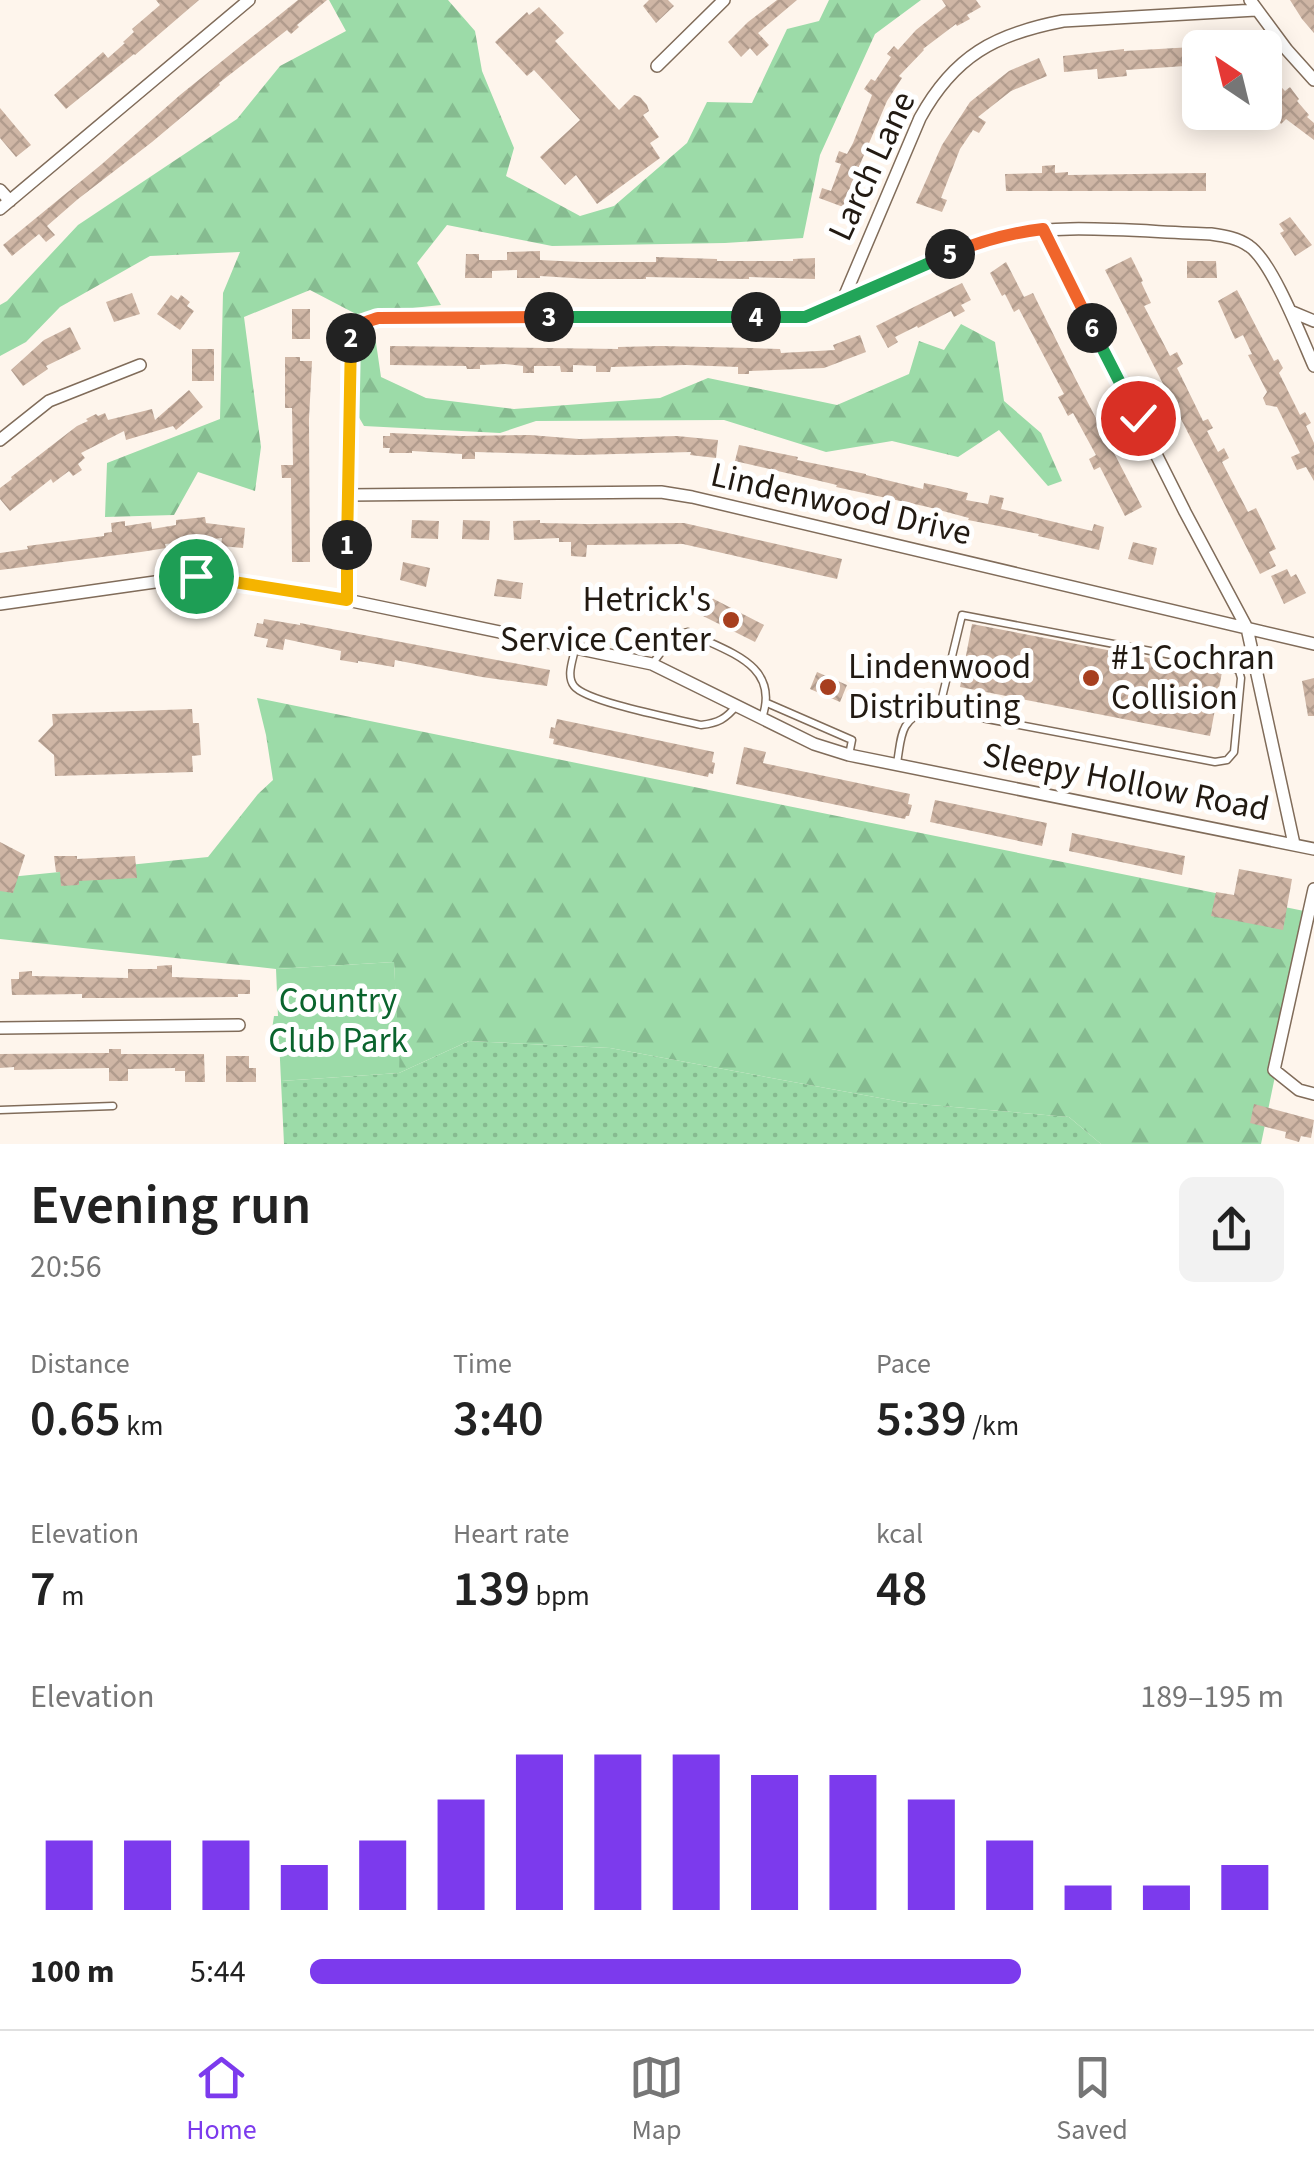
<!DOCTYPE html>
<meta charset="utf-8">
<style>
:root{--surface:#fff;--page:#f2f2f2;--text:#222;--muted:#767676;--line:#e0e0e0;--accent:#7c3aed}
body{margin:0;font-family:"Source Sans 3",sans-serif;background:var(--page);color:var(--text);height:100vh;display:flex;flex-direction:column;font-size:38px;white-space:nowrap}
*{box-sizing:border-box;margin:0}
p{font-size:32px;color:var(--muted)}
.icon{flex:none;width:55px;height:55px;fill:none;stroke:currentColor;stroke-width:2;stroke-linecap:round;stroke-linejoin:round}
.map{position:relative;height:1144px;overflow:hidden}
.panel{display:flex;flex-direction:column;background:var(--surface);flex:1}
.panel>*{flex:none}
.needle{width:65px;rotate:325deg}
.tools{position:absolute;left:1182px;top:30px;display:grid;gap:20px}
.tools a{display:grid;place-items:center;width:100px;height:100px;border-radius:15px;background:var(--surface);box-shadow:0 5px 25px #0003;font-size:50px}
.pin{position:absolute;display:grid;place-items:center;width:85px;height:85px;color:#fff;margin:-42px;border:5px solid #fff;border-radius:50%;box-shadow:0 2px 10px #0007}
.km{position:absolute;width:50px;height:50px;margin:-25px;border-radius:50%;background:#222;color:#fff;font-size:28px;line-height:50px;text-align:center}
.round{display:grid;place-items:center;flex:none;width:105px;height:105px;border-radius:15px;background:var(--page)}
.head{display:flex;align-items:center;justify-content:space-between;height:170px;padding:0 30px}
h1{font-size:55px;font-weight:600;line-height:75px}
.figures{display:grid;grid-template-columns:repeat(3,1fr);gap:15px;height:170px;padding:10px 30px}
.figures div{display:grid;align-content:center}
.figures b{font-size:50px;font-weight:600}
.figures small{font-size:28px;font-weight:400}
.figures p{font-size:28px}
.chart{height:280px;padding:20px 30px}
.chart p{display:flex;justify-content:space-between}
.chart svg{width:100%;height:180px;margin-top:10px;stroke:var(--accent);stroke-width:6}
ul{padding:0 30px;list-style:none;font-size:32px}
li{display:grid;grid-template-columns:160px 120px 1fr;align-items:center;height:75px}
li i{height:25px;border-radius:12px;background:var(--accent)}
.menu{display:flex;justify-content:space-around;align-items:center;height:140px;border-top:2px solid var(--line);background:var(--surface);font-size:28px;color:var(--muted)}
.menu a{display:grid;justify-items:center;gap:5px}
.menu .selected{color:var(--accent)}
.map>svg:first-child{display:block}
.grass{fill:url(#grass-dots)}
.forest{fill:url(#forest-firs)}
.green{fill:#9cdba8}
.building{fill:url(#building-cross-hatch)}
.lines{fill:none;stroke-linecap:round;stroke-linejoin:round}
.lane-casing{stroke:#806c5a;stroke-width:9}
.street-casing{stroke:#806c5a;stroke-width:14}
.lane{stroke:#fff;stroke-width:6}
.street{stroke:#fff;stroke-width:11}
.split-1-casing{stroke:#fff;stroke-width:20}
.split-2-casing{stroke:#fff;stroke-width:20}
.split-3-casing{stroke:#fff;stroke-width:20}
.split-4-casing{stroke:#fff;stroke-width:20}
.split-5-casing{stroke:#fff;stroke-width:20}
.split-6-casing{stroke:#fff;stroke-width:20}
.split-7-casing{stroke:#fff;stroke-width:20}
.split-1{stroke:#f5b400;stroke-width:12}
.split-2{stroke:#f5b400;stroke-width:12}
.split-3{stroke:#f0652b;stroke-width:12}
.split-4{stroke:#22a559;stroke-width:12}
.split-5{stroke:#22a559;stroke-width:12}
.split-6{stroke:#f0652b;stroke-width:12}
.split-7{stroke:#22a559;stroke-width:12}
.poi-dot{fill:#a73f1f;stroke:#fff;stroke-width:4}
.labels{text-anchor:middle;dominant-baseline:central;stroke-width:10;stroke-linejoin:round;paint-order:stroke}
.street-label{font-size:35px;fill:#221a12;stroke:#fff}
.poi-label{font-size:35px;fill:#221a12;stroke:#fff;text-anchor:start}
.park-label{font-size:35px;fill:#0a642d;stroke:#fff}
</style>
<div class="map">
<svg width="1314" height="1144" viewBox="0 0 1314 1144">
<defs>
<pattern id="grass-dots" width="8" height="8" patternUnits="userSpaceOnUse" patternTransform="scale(2.5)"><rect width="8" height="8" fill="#9cdba8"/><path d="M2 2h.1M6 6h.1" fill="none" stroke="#86bb90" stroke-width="1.8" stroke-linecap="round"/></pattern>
<pattern id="forest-firs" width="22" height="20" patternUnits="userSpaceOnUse" patternTransform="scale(2.5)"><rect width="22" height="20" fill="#9cdba8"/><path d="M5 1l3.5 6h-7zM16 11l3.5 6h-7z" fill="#86bb90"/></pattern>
<pattern id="building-cross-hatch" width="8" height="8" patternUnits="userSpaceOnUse" patternTransform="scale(2.5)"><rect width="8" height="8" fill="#cfb6a5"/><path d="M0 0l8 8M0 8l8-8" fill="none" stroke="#b19c8d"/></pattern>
</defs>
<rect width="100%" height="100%" fill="#fef5ec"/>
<path class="grass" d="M469,1041L610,1048L907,1103L1069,1117L1101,1144H284L281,1081L399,1073Z"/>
<path class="forest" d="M329,0H448L475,31L482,71L514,148L506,176L580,216L614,206L687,143L707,102L752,103L787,29L819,21L829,0H921L875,34L820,155L803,238L725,243L552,246L447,225L417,263L441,305L356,314L310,290L244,317L261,447L255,491L198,472L174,515L105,517L107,463L220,419L223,293L240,252L150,256L60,307L26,342L0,356V305L7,301L78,225L237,119L280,66L346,31Z
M961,324L995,342L1004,401L1041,433L1062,481L1048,486L999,430L958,457L892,441L826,452L724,420L536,421L500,433L364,426L357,414L358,338L374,329L381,377L426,398L514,409L660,398L708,378L837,405L909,374L919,341L944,350Z
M257,698L1309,912L1261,1144H1101L1069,1117L907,1103L610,1048L469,1041L399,1073L394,962L276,969L0,939V878L208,857L258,794L273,780L266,735Z"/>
<path class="green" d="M394,962L398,1037L400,1038L399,1073L281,1081L279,1039L271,1036L274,1016H278L276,969Z"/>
<path class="building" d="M156,0H199L135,55L134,54L66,109L54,95L103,52L108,58L125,43L123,42L134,32L132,29L160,5Z
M298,0H327L297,25L299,27L291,34L287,30L219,83L220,85L152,142L78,199L47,226L55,235L46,242L39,234L12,256L3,245L102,164L180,95Z
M649,0H668L674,6L656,23L643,6Z
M777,0H797L758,33L769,45L757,56L750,48L741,57L728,42L748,22Z
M942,0H976L981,7L967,15L970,19L957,26L956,24L923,49L924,50L899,76L902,78L887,101L846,197L857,202L854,211L819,198L822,188L831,191L841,164L835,162L839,151L847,154L853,143L872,95L864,89L871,79L875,81L891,57L887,54L894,46L898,50L916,30L946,6Z
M1290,0H1314V33L1302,19Z
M539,7L564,33L555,41L619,110L634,95L640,97L647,105L649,111L643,115L659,137L650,143L660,158L597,204L576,175L565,185L540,157L580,120L534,70L527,76L495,42L527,12L529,15Z
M1193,47V51L1199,50L1200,65L1126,70L1127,76L1098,79L1097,69L1064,72L1063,56L1124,49V51Z
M1039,58L1047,76L1011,91L978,117L986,122L979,133L973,130L960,149L941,198L947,200L942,212L916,203L942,145L970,102L1009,71Z
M1265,70L1285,91L1290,87L1299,99L1297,101L1309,115L1307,117L1314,123V140L1286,119L1281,124L1272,114L1265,121Z
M0,108L31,145L16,157L0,138Z
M1055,165V173L1068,172V175L1206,173V191H1006L1005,174L1042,173V166Z
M1290,217L1312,245L1295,256L1280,233L1284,231L1279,224Z
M540,251V260L581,262H656V257L717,259V261H793V259L815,258V279L749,277V279L646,277V279H589L540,276V278H517V270L492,271V278H465L466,254H479V260H507V252Z
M1131,257L1143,281L1141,282L1151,303L1144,306L1170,356L1177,352L1183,364L1177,368L1203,421L1208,419L1213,428L1207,431L1218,452L1224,448L1229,458L1222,462L1248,512L1256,508L1276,549L1269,552L1276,566L1260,574L1105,270Z
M1187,261H1216L1217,278H1187Z
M1006,262L1024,297L1033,293L1073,374L1142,507L1125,516L1100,467L1094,470L1089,459L1096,455L1073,413L1068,416L1058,397L1064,394L1019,309L1014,312L1005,294L1002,296L990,273Z
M962,283L971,300L961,305L965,311L954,317L951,311L918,328L917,326L895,337L898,342L888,348L876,326Z
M1237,290L1274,361L1278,359L1283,368L1279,373L1300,415L1305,412L1311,423L1306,426L1314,443V481L1306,467L1297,470L1291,457L1300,453L1277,407L1266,405L1263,398L1267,392L1248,355L1252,354L1243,335L1235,339L1218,301Z
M132,293L140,314L114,322L106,302Z
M171,295L178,300L181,295L190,302L187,306L194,311L180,330L157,314Z
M292,309H310V339H292Z
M70,327L81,349L46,366L48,369L23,386L11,370L44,340Z
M860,335L866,352L824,368L749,371V374H738V367L686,365L611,367L610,372H596V366L573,365V372H561L560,366H534V373H523V366L505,364L480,365V369H467L466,366L390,365V346L618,349V347L661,346L750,348L780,349L781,353L835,350L833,345Z
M192,349H214V381H192Z
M285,357H300V361H312L309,419L310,562H292L291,478H282L281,465H293L292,408H285Z
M189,390L203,407L176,430L173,426L126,440L124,431L81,453L85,458L78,464L82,470L73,476L69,471L53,483L51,479L10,511L0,499V488L12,479L11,477L77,426L88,421L86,419L96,414L98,416L105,413L108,420L152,409L155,420Z
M390,433L462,436L530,435L579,439L677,436L718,440L716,458L690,455L691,452L579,455L475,452V459H462V454L412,451V453H389L390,448H383V436H390Z
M739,445L798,457L797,460L866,474V475L923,489L924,483L943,487L968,493L966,500L988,504L990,495L1004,498L1001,509L1092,531L1094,524L1104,527L1099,550L1038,536L1039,534L968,520L969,518L928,507L836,487L837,485L735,461Z
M205,517L206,523L245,528L243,548L221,546L222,538L165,544L166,548L141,552L0,570V553L28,549L27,546L104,536V533L112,532L111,523L125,521V526L151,522L152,529L176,525V520Z
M412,520L439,521L438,539L411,538Z
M463,520L490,521L489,540L462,539Z
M540,520V523L587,524L684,523L842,559L837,579L683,544L587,545L586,557L571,556V542H559V538L514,540L513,521Z
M1133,542L1157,548L1153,565L1128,559Z
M403,562L430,568L426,587L400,580Z
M1287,569L1291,577L1296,574L1306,593L1284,604L1271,576Z
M497,579L523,583L521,599L494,596Z
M704,594L764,625L755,642L695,612Z
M264,619L300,625V623L550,670L547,686L482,677L395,660L394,667L358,661V663L340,660L341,651L285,639L283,650L266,647L268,639L254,636L257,623L263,624Z
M972,624L1222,672L1210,736L960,687Z
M817,672L847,685L840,702L810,689Z
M1314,678V716H1308L1302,681Z
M192,709L193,723H199L201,755L192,756L193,772L55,776L54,755L38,741L53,725L52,714Z
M557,719L714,752L712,762L715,763L713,774L709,773L708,777L553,744L554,739L549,738L551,727L555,728Z
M744,747L766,752L763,763L910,794L908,804L912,805L909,816H906L905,819L736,784Z
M935,800L1047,823L1042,846L930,822Z
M1072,833L1185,856L1182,875L1069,851Z
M0,842L25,855L13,893L0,891Z
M54,856H77V859L135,856L137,878L79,881V885L61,886L60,872H56Z
M1239,869L1292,879L1283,930L1211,916L1216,892L1234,895Z
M172,965V977L250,980V994H238V997L107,998H82V994L12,995L11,979H19V972L32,971V976L128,978V969H157V966Z
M109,1049H121V1054H204L205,1082H185V1071H175V1068L128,1069V1081H109V1068L14,1070V1067L0,1068V1054L109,1053Z
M226,1056H249V1068H256V1082H226Z
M1254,1104L1314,1120L1311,1138L1301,1136L1299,1142L1285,1138L1286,1132L1250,1123Z"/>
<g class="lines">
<g class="lane-casing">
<path id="lane" d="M575,649C573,660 566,676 574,686C586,702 677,719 701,725C718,723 726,719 737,705
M653,663C662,651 673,634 688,632C727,652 781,664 762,718
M767,703L852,740L849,755
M897,763C902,734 899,722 929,708L1215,762L1227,760L1234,752L1241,678L1239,671L1229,666L962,615L939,710
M0,1110L113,1106"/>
</g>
<g class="street-casing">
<path id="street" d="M1250,0L1287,50L1314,80
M657,66L724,0
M0,190L10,201
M0,209L249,0
M1043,229L1185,512L1247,628L1294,844
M842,302L920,118C954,56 995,34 1063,21L1256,10
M1290,311L1314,321
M0,440L49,401L140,365
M347,495L661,492L692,497L1314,644
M347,600L351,334L360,324L378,318L805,317L984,239C1056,221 1137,232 1211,234C1225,236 1238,238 1249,246C1272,261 1302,339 1314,366
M0,604L197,576L347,600L652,664L814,744L849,755L1314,849
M1314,889L1274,1070L1299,1090L1314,1094
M0,1028L239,1025"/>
</g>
<use href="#lane" class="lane"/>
<use href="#street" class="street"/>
</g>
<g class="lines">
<g class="split-1-casing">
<path id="split-1" d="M196,576L347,600V545"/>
</g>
<g class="split-2-casing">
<path id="split-2" d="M347,545L351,338"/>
</g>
<g class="split-3-casing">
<path id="split-3" d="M351,338C353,324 366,322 378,318L549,317"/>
</g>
<g class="split-4-casing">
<path id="split-4" d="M549,317H756"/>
</g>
<g class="split-5-casing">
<path id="split-5" d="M756,317H805L950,254"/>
</g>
<g class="split-6-casing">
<path id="split-6" d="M950,254C981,241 1009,233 1043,229L1092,328"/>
</g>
<g class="split-7-casing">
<path id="split-7" d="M1092,328L1138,418"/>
</g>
<use href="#split-1" class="split-1"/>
<use href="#split-2" class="split-2"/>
<use href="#split-3" class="split-3"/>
<use href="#split-4" class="split-4"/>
<use href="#split-5" class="split-5"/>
<use href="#split-6" class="split-6"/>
<use href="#split-7" class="split-7"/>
</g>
<g class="poi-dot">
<circle cx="731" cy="620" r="10"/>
<circle cx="1091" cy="678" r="10"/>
<circle cx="828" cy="687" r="10"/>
</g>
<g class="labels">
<g class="street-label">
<text transform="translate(872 166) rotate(-65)">Larch Lane</text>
<text transform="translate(841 504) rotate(13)">Lindenwood Drive</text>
<text transform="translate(1126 782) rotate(11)">Sleepy Hollow Road</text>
</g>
<g class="poi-label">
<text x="711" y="600" text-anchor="end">Hetrick's<tspan x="711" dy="40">Service Center</tspan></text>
<text x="1111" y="658">#1 Cochran<tspan x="1111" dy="40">Collision</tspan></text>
<text x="848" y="667">Lindenwood<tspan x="848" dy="40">Distributing</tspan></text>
</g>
<g class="park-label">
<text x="338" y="1001">Country<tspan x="338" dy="40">Club Park</tspan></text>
</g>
</g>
</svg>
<div class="tools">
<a><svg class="needle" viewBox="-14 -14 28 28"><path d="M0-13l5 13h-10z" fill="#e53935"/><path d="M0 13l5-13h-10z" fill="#767676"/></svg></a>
</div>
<div class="pin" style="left:196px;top:576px;background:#1e9e55"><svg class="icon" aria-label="arrive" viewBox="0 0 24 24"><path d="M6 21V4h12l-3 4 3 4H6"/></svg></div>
<div class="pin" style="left:1138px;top:418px;background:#d93025"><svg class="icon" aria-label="check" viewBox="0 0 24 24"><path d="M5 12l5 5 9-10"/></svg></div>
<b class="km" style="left:347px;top:545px">1</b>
<b class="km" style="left:351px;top:338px">2</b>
<b class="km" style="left:549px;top:317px">3</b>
<b class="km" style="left:756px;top:317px">4</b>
<b class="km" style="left:950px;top:254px">5</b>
<b class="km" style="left:1092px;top:328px">6</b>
</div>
<section class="panel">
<div class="head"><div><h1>Evening run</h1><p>20:56</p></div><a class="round"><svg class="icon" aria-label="share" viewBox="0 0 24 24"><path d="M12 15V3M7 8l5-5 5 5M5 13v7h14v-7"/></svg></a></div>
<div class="figures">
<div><p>Distance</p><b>0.65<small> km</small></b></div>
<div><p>Time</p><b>3:40</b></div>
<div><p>Pace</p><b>5:39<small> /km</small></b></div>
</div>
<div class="figures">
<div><p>Elevation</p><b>7<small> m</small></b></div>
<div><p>Heart rate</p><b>139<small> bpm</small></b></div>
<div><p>kcal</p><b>48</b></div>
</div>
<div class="chart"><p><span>Elevation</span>189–195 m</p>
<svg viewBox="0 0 160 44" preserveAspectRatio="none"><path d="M5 44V27M15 44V27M25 44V27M35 44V33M45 44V27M55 44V17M65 44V6M75 44V6M85 44V6M95 44V11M105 44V11M115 44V17M125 44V27M135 44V38M145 44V38M155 44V33"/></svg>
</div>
<ul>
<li><b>100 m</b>5:44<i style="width:73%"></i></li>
</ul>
</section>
<nav class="menu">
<a class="selected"><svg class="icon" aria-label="home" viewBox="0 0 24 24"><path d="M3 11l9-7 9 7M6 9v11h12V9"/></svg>Home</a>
<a><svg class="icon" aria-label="map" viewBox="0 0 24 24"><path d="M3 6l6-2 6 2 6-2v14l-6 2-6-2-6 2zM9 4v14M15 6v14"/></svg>Map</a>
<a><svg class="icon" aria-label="saved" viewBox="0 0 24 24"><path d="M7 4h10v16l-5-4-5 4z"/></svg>Saved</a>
</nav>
